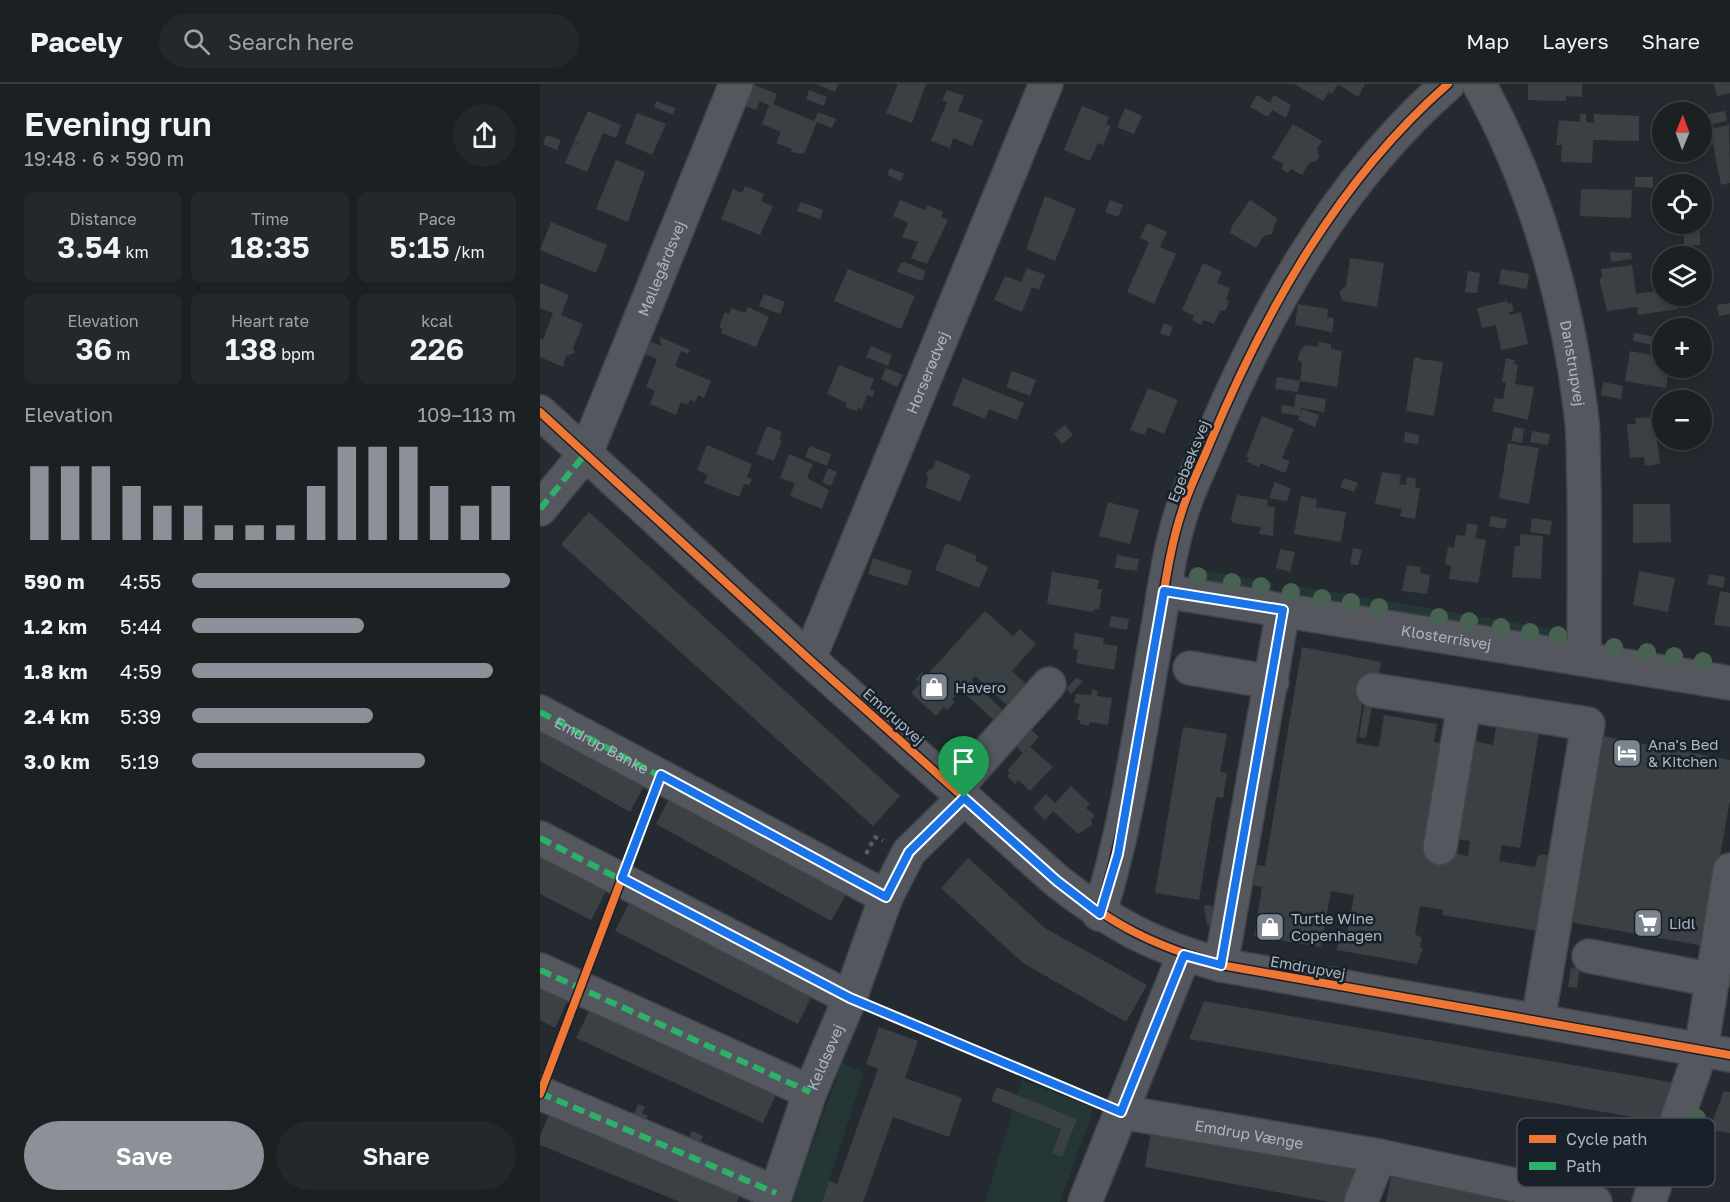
<!DOCTYPE html>
<meta charset="utf-8">
<style>
:root{--surface:#1b2023;--page:#24282b;--text:#f1f3f6;--muted:#a0a3a6;--line:#393e41;--accent:#8c9099}
body{margin:0;font-family:"Golos Text",sans-serif;background:var(--page);color:var(--text);height:100vh;display:flex;flex-direction:column;font-size:22px;white-space:nowrap}
*{box-sizing:border-box;margin:0}
p{font-size:20px;color:var(--muted)}
.icon{flex:none;width:33px;height:33px;fill:none;stroke:currentColor;stroke-width:2;stroke-linecap:round;stroke-linejoin:round}
.map{position:relative;flex:1;overflow:hidden}
.sheet{display:flex;flex-direction:column;background:var(--surface);width:540px}
.sheet>*{flex:none}
.needle{width:39px;rotate:1deg}
.buttons{position:absolute;left:1112px;top:18px;display:grid;gap:12px}
.buttons a{display:grid;place-items:center;width:60px;height:60px;border-radius:50%;background:var(--surface);box-shadow:0 3px 9px #0003,0 0 0 2px var(--line);font-size:30px}
.pin{position:absolute;display:grid;place-items:center;width:51px;height:51px;color:#fff;margin:-62px -26px;border-radius:50% 50% 50% 0;rotate:-45deg;box-shadow:0 0 6px #0007}
.pin .icon{rotate:45deg}
.round{display:grid;place-items:center;flex:none;width:63px;height:63px;border-radius:32px;background:var(--page)}
.overview{display:flex;align-items:center;justify-content:space-between;height:102px;padding:0 24px}
h1{font-size:33px;font-weight:600;line-height:45px}
.stats{display:grid;grid-template-columns:repeat(3,1fr);gap:9px;height:102px;padding:6px 24px}
.stats div{display:grid;align-content:center;border-radius:9px;background:var(--page);text-align:center}
.stats b{font-size:30px;font-weight:600}
.stats small{font-size:16px;font-weight:400}
.stats p{font-size:16px}
.chart{height:168px;padding:12px 24px}
.chart p{display:flex;justify-content:space-between}
.chart svg{width:100%;height:108px;margin-top:6px;stroke:var(--accent);stroke-width:6}
.primary-button{display:flex;gap:12px;margin-top:auto;padding:12px 24px}
.primary-button a{flex:1;height:69px;border-radius:36px;background:var(--accent);color:#fff;font-size:24px;font-weight:600;line-height:69px;text-align:center}
.primary-button a+a{background:var(--page);color:var(--text)}
ul{padding:0 24px;list-style:none;font-size:20px}
li{display:grid;grid-template-columns:96px 72px 1fr;align-items:center;height:45px}
li i{height:15px;border-radius:8px;background:var(--accent)}
header{display:flex;align-items:center;gap:36px;box-sizing:border-box;height:84px;padding:0 30px;background:var(--surface);border-bottom:2px solid var(--line)}
header strong{font-size:28px}
nav{display:flex;gap:33px;margin-inline-start:auto;font-size:21px}
.search{width:420px;height:54px;background:var(--page);display:flex;align-items:center;gap:15px;box-sizing:border-box;padding:0 21px;border-radius:33px;color:var(--muted);font-size:22px}
main{display:flex;flex:1;min-height:0}
.map>svg:first-child{display:block}
.green{fill:#243636}
.building{fill:#3b4044}
.lines{fill:none;stroke-linecap:round;stroke-linejoin:round}
.minor-casing{stroke:#404448;stroke-width:36}
.path{stroke:#575d62;stroke-width:4;stroke-dasharray:4.5 4.5;stroke-linecap:butt}
.minor{stroke:#54585e;stroke-width:33}
.quiet{stroke:#2db169;stroke-width:6;stroke-dasharray:12 6;stroke-linecap:butt}
.cycleway-casing{stroke:#182029;stroke-width:11}
.cycleway{stroke:#f07635;stroke-width:8}
.tree{fill:#486251}
.route-casing{stroke:#fff;stroke-width:12}
.route{stroke:#1a73e8;stroke-width:8}
.labels{text-anchor:middle;dominant-baseline:central;stroke-width:5;stroke-linejoin:round;paint-order:stroke}
.street-label{font-size:15px;fill:#acb6c2;stroke:#182029}
.poi-label{font-size:15px;fill:#acb6c2;stroke:#182029;text-anchor:start}
.key{fill:#182029;stroke:#444d57;stroke-width:1.5}
.key-label{font-size:16px;fill:#acb6c2}
</style>
<header>
<strong>Pacely</strong>
<div class="search"><svg class="icon" aria-label="search" viewBox="0 0 24 24"><circle cx="10" cy="10" r="6"/><path d="M15 15l6 6"/></svg>Search here</div>
<nav><a>Map</a><a>Layers</a><a>Share</a></nav>
</header>
<main>
<section class="sheet">
<div class="overview"><div><h1>Evening run</h1><p>19:48 · 6 × 590 m</p></div><a class="round"><svg class="icon" aria-label="share" viewBox="0 0 24 24"><path d="M12 15V3M7 8l5-5 5 5M5 13v7h14v-7"/></svg></a></div>
<div class="stats">
<div><p>Distance</p><b>3.54<small> km</small></b></div>
<div><p>Time</p><b>18:35</b></div>
<div><p>Pace</p><b>5:15<small> /km</small></b></div>
</div>
<div class="stats">
<div><p>Elevation</p><b>36<small> m</small></b></div>
<div><p>Heart rate</p><b>138<small> bpm</small></b></div>
<div><p>kcal</p><b>226</b></div>
</div>
<div class="chart"><p><span>Elevation</span>109–113 m</p>
<svg viewBox="0 0 160 44" preserveAspectRatio="none"><path d="M5 44V14M15 44V14M25 44V14M35 44V22M45 44V30M55 44V30M65 44V38M75 44V38M85 44V38M95 44V22M105 44V6M115 44V6M125 44V6M135 44V22M145 44V30M155 44V22"/></svg>
</div>
<ul>
<li><b>590 m</b>4:55<i style="width:98%"></i></li>
<li><b>1.2 km</b>5:44<i style="width:53%"></i></li>
<li><b>1.8 km</b>4:59<i style="width:93%"></i></li>
<li><b>2.4 km</b>5:39<i style="width:56%"></i></li>
<li><b>3.0 km</b>5:19<i style="width:72%"></i></li>
</ul>
<div class="primary-button"><a>Save</a><a>Share</a></div>
</section>
<div class="map">
<svg width="1190" height="1118" viewBox="0 0 1190 1118">
<rect width="100%" height="100%" fill="#242a2f"/>
<path class="green" d="M651,484L734,498L732,508L649,493Z
M747,500L1036,549L1029,556L745,510Z
M302,978L324,989L282,1118H252Z
M482,996L554,1024L520,1118H445Z"/>
<path class="building" d="M212,0L237,10L233,20L274,37L278,28L296,35L292,44L277,38L264,70L251,68L252,65L236,59L241,48L222,40L229,21L220,17L216,26L203,21Z
M276,0H298L295,8Z
M358,0H386L372,39L346,29Z
M754,0H825L818,13L798,0L792,10L789,8L783,17Z
M988,0H1042V13L1026,12V17L988,16Z
M1174,0H1190V9L1177,12Z
M269,6L287,13L284,22L266,15Z
M407,6L424,12L418,27L443,36L432,62L413,54L410,64L391,57L407,18L402,16Z
M717,11L730,19L734,11L751,21L746,34L732,26L728,33L710,23Z
M116,17L135,24L133,31L114,23Z
M542,22L569,33L566,40L571,42L563,61L558,59L550,77L524,66Z
M585,24L602,32L594,50L577,43Z
M48,27L81,41L76,54L63,49L47,88L25,79L34,58L45,63L34,57Z
M1185,27L1187,37L1165,42L1163,31Z
M97,29L126,40L112,71L85,59Z
M1040,30H1046V38L1054,39V30L1099,32V57L1053,56L1052,79L1021,78L1022,61H1016L1019,36L1040,38Z
M753,40L782,57L777,65L779,73L776,77L769,79L762,91L751,85L748,89L741,85L744,80L732,74Z
M1189,41L1190,99L1181,101L1170,45Z
M6,51L21,56L17,66L3,60Z
M76,76L105,88L88,138L56,125Z
M350,84L364,90L361,97L347,91Z
M1095,93H1113V104L1095,103Z
M205,102L224,110L221,117L233,122L220,151L181,135L193,105L202,109Z
M1041,105L1092,106L1091,134L1040,132Z
M505,112L536,125L515,177L486,165Z
M360,116L385,126L387,121L403,128L401,133L408,136L387,180L371,174L378,158L362,153L368,139L353,132Z
M570,116L583,121L578,133L565,128Z
M710,116L737,134L732,150L724,152L716,164L690,149L692,142Z
M261,118L283,126L280,135L257,127Z
M11,138L67,161L56,189L0,166Z
M607,139L627,148L620,163L636,170L614,220L587,208L609,158L600,154Z
M1160,147V161H1144V148Z
M1070,168L1091,169L1092,175L1071,178Z
M810,174L844,179L837,223L803,217L799,208L806,202Z
M365,178L386,187L382,197L357,188L361,179Z
M663,179L682,188L677,199L690,204L686,216L689,217L686,226L680,227L674,240L663,236L661,241L652,236L654,232L642,226Z
M1092,181L1096,210L1122,206V212H1136L1138,225L1098,231L1097,223L1067,227L1059,195L1062,194L1061,185Z
M487,184L505,191L499,206L492,203L482,228L454,216L465,192L481,198Z
M308,185L375,212L361,245L294,217Z
M961,185L989,190L987,205L959,200Z
M928,187L940,189L937,209L925,208Z
M0,199L29,211L21,231L43,240L33,264L35,269L26,272L23,283L0,273V254L3,256L13,229L0,224Z
M224,210L245,218L240,230L219,222Z
M967,217L968,220L972,219L974,227L969,228L970,231L981,228L988,260L961,266L956,241L942,244L937,224Z
M1190,219V230L1179,232L1177,221Z
M758,220L788,225L787,233L794,234L792,248L755,241Z
M208,223L229,233L216,263L181,249L183,245L179,243L185,228L189,230L191,224L205,229Z
M624,239L633,243L629,253L620,249Z
M1094,249L1122,254V263L1093,257Z
M120,253L150,266L148,270L141,267L135,282L171,297L164,314L158,311L155,318L150,316L148,321L141,318L136,331L110,320L115,307L106,303L117,275L102,269L107,256L121,262Z
M779,258L791,260V265L802,267L797,303L760,297L762,279L758,275L760,267L765,261L778,263Z
M331,262L352,271L348,282L326,273Z
M1090,267L1122,273V284H1129L1126,304L1085,297Z
M880,273L879,275L903,278L894,332L866,327L874,274Z
M966,274L975,276L974,280L978,281L975,300L994,303L988,336L952,327L955,314L963,315L966,299L962,298Z
M299,281L334,295L330,305L335,307L332,313L327,311L322,325L318,324L317,327L305,323L307,319L287,310Z
M346,284L363,291L357,303L341,295Z
M472,287L496,296L490,312L466,303Z
M737,293L760,297L758,308L735,305Z
M423,294L484,319L477,336L449,325L445,335L412,321Z
M1063,298L1083,302L1081,315L1061,311Z
M608,304L638,316L624,350L608,343L604,351L590,346Z
M756,310L786,315L784,328L761,324L760,332L762,325L779,331L775,343L758,336L760,332L741,329L742,321L754,323Z
M722,332L754,345L742,374L750,377L745,389L720,379L719,383L707,378L709,374L706,373Z
M1114,333L1120,380L1105,382L1104,373L1090,374L1087,340H1096L1095,334Z
M525,341L533,351L522,360L514,350Z
M227,342L242,348L239,355L242,356L234,377L216,370Z
M974,343L984,345L982,359L971,357Z
M992,347L1010,350L1008,361L990,358Z
M865,348L879,351L878,360L864,358Z
M968,359L999,364L989,420L959,414Z
M167,361L212,380L207,393L212,395L209,401L204,400L199,413L164,399L168,391L157,386Z
M270,362L291,370L287,382L265,373Z
M249,370L273,380L267,394L289,406L282,425L250,412L255,399L240,394Z
M396,376L431,391L420,418L385,403L388,396L386,388L393,384Z
M288,384L297,388L291,402L282,398Z
M842,388L861,391L859,400L866,401L867,393L876,395L875,403L880,404L875,435L860,432L862,425L835,420Z
M804,394L818,399L814,408L800,403Z
M735,398L751,405L747,417L729,414Z
M697,411L728,416L727,422L735,423L733,452L719,450L721,443L693,439L691,435Z
M761,412L777,415L776,423L806,428L801,458L754,450Z
M568,418L599,426L590,460L559,452Z
M1093,420H1130L1131,458L1093,459Z
M49,428L360,712L333,742L21,460Z
M951,432L967,435L965,445L949,442Z
M992,434L1012,437L1010,451L990,448Z
M927,439L938,441L935,454L946,456L938,499L909,495L911,482L905,480L908,463L914,464L916,451L925,452Z
M980,450L1003,452L1001,495L972,493L975,462H980Z
M406,459L437,472L435,477L448,483L439,504L395,486Z
M813,464L822,466L818,481L810,480Z
M740,465L755,468L750,488L736,484Z
M577,471L599,475L597,487L575,484Z
M333,474L372,487L367,502L328,490Z
M867,481L881,483L880,489L890,491L887,510L862,507Z
M1099,487L1135,494L1128,528L1093,521Z
M512,488L559,496L557,505H562L559,526L554,525L553,528L507,520Z
M1169,490L1185,493L1183,504L1167,500Z
M1180,507L1190,509V543L1174,541Z
M445,527L473,552L480,545L496,560L472,587L486,600L480,607L484,611L479,616L475,613L467,621L435,592L412,615L415,618L407,626L404,623L396,632L371,609L380,599L376,595L382,588L386,592Z
M571,532L589,535L587,546L569,543Z
M535,549L564,554L563,560L578,562L574,586L536,579L538,566L533,565Z
M762,563L841,578L837,599L826,597L816,659L839,663L844,631L897,640L894,658L915,662L913,769L928,772L930,757L917,755L933,657L953,661L957,636L1000,643L980,764L962,761L959,777L995,783L997,774L1001,770L1011,772L1004,848L902,831L903,826L880,822L875,850L882,854L880,864H883L877,880L797,866L800,849L807,850L814,811L791,807L781,863L714,852L722,803L713,801L717,781L725,782Z
M536,594L543,597L531,610L526,605Z
M431,596L466,629L457,639L421,606Z
M552,605L558,607L557,612L572,614L568,641L549,638V642L540,640V636H537L540,620L534,619L536,610L551,611Z
M825,616L833,617L826,654L819,653Z
M0,636L107,696L90,728L0,677Z
M643,643L687,650L680,688L687,689L683,714L676,713L659,816L615,809Z
M489,644L499,653L490,663L513,683L490,707L478,696L475,700L467,692L470,689L467,686L483,669L474,661Z
M1057,651L1122,663L1123,657L1133,659L1132,665L1190,676V716L1164,862L1024,837Z
M531,702L550,720L546,724L555,732L551,736L552,741L538,750L513,727L505,736L493,724L506,710L515,719Z
M131,711L307,809L291,837L116,740Z
M0,769L68,803L51,836L0,810Z
M428,774L505,844L607,901L586,938L483,879L401,804Z
M91,815L274,907L258,940L75,847Z
M672,821L675,843L667,841L664,822Z
M1031,883L1040,884L1037,904L1028,903Z
M0,897L31,910L15,944L0,936Z
M664,917L1136,999L1121,1038L649,955Z
M52,921L238,1006L223,1039L36,954Z
M339,943L378,957L365,994L422,1014L409,1053L353,1033L323,1118H282L289,1097L297,1100L338,985L326,980Z
M457,1003L537,1035L522,1073L512,1069L521,1045L451,1017Z
M1184,1007L1190,1008V1049L1169,1046Z
M98,1020L105,1023L102,1029L108,1032L104,1040L92,1036Z
M11,1026L203,1104L197,1118H140L0,1061V1052Z
M152,1047L163,1052L158,1065L146,1060Z
M611,1047L814,1086L808,1118H789L605,1083Z
M851,1093L974,1117V1118H846Z"/>
<g class="lines">
<g class="minor-casing">
<g id="minor">
<path id="s1" d="M939,0C996,103 1029,221 1042,338C1044,359 1043,380 1044,402C1045,459 1044,517 1044,575"/>
<path d="M0,328L269,575L517,797C574,841 611,861 681,881L1190,971"/>
<path id="s2" d="M0,425L46,369L196,0"/>
<path id="s3" d="M624,507L1190,599"/>
<path id="s4" d="M269,575L506,0"/>
<path d="M650,584L732,598"/>
<path d="M833,606L1048,640L998,937"/>
<path d="M0,628L346,813"/>
<path d="M415,705L509,600"/>
<path d="M0,754L310,914"/>
<path d="M900,764L924,621"/>
<path d="M559,830C588,739 600,643 617,549C624,509 629,466 642,427C649,404 661,381 670,359C725,227 799,95 908,0"/>
<path d="M1049,872L1173,896"/>
<path d="M681,881L743,526"/>
<path d="M0,886L270,1008"/>
<path d="M0,1009L236,1109"/>
<path id="s5" d="M581,1028L839,1072L1055,1118"/>
<path id="s6" d="M233,1118L270,1008L310,914L346,813L369,768L424,714"/>
<path d="M545,1118L644,871"/>
<path d="M821,1118L839,1072"/>
<path d="M1109,1118L1161,966L1190,786"/>
</g>
</g>
<path class="path" d="M326,770L335,753L343,757
M335,925L555,1017"/>
<use href="#minor" class="minor"/>
<g class="quiet">
<path d="M0,425L46,369"/>
<path id="s7" d="M0,628L346,813"/>
<path d="M0,754L310,914"/>
<path d="M0,886L270,1008"/>
<path d="M0,1009L236,1109"/>
</g>
<g class="cycleway-casing">
<path id="cycleway" d="M0,328L269,575L517,797C574,841 611,861 681,881L1190,971
M559,830C588,739 600,643 617,549C624,509 629,466 642,427C649,404 661,381 670,359C725,227 799,95 908,0
M0,1010L121,691"/>
</g>
<use href="#cycleway" class="cycleway"/>
</g>
<g class="tree">
<circle cx="658" cy="492" r="9"/>
<circle cx="692" cy="498" r="9"/>
<circle cx="721" cy="502" r="9"/>
<circle cx="751" cy="508" r="9"/>
<circle cx="782" cy="514" r="9"/>
<circle cx="811" cy="518" r="9"/>
<circle cx="839" cy="523" r="9"/>
<circle cx="899" cy="533" r="9"/>
<circle cx="929" cy="537" r="9"/>
<circle cx="961" cy="543" r="9"/>
<circle cx="990" cy="548" r="9"/>
<circle cx="1018" cy="551" r="9"/>
<circle cx="1074" cy="563" r="9"/>
<circle cx="1107" cy="568" r="9"/>
<circle cx="1134" cy="572" r="9"/>
<circle cx="1163" cy="577" r="9"/>
<circle cx="1157" cy="1034" r="9"/>
</g>
<g class="lines">
<g class="route-casing">
<path id="route" d="M624,507L743,526L681,881L644,871L581,1028L310,914L82,794L121,691L346,813L369,768L424,714L517,797L560,830L578,770Z"/>
</g>
<use href="#route" class="route"/>
</g>
<defs>
<g id="shop-square" transform="scale(1.5)"><rect x="-9" y="-9" width="18" height="18" rx="4" fill="#7c858f" stroke="#182029"/><path d="M-5-2.5h2.3a2.7 3.5 0 0 1 5.4 0H5L5.5 6h-11ZM-1.5-2.5h3a1.5 2.3 0 0 0-3 0Z" fill="#fff"/></g>
<g id="hotel-square" transform="scale(1.5)"><rect x="-9" y="-9" width="18" height="18" rx="4" fill="#7c858f" stroke="#182029"/><path d="M-6-4.5h1.5V1H6V5H4.5V3h-9V5H-6ZM-4 0a1.8 1.8 0 1 1 3.6 0ZM.5 0V-2.5h3Q6-2.5 6 0Z" fill="#fff"/></g>
<g id="supermarket-square" transform="scale(1.5)"><rect x="-9" y="-9" width="18" height="18" rx="4" fill="#7c858f" stroke="#182029"/><path d="M-6-5.5h2.5l.6 2H6L4.5 2H-2.5L-4.4-4H-6ZM-1.5 3.2a1.3 1.3 0 1 0 .1 0ZM3 3.2a1.3 1.3 0 1 0 .1 0Z" fill="#fff"/></g>
</defs>
<g fill-rule="evenodd">
<use href="#shop-square" x="394" y="603"/>
<use href="#hotel-square" x="1087" y="669"/>
<use href="#supermarket-square" x="1108" y="839"/>
<use href="#shop-square" x="730" y="843"/>
</g>
<g class="labels">
<g class="street-label">
<text stroke="none"><textPath href="#s2" startOffset="272">Møllegårdsvej</textPath></text>
<text stroke="none"><textPath href="#s1" startOffset="296">Danstrupvej</textPath></text>
<text stroke="none"><textPath href="#s4" startOffset="310">Horserødvej</textPath></text>
<text transform="translate(648 377) rotate(-68)">Egebæksvej</text>
<text stroke="none"><textPath href="#s3" startOffset="286">Klosterrisvej</textPath></text>
<text transform="translate(354 632) rotate(42)">Emdrupvej</text>
<text stroke="none"><textPath href="#s7" startOffset="70">Emdrup Banke</textPath></text>
<text transform="translate(768 883) rotate(10)">Emdrupvej</text>
<text stroke="none"><textPath href="#s6" startOffset="154">Keldsøvej</textPath></text>
<text stroke="none"><textPath href="#s5" startOffset="130">Emdrup Vænge</textPath></text>
</g>
<g class="poi-label">
<text x="415" y="603">Havero</text>
<text x="1108" y="660">Ana's Bed<tspan x="1108" dy="17">&amp; Kitchen</tspan></text>
<text x="751" y="834">Turtle Wine<tspan x="751" dy="17">Copenhagen</tspan></text>
<text x="1129" y="839">Lidl</text>
</g>
</g>
<rect x="977" y="1034" width="198" height="69" rx="9" class="key"/>
<rect x="989" y="1051" width="27" height="8" fill="#f07635"/>
<rect x="989" y="1078" width="27" height="8" fill="#2db169"/>
<g class="key-label">
<text x="1026" y="1061">Cycle path</text>
<text x="1026" y="1088">Path</text>
</g>
</svg>
<div class="buttons">
<a><svg class="needle" viewBox="-14 -14 28 28"><path d="M0-13l5 13h-10z" fill="#e53935"/><path d="M0 13l5-13h-10z" fill="#a0a3a6"/></svg></a>
<a><svg class="icon" aria-label="locate" viewBox="0 0 24 24"><circle cx="12" cy="12" r="6"/><path d="M12 2v4M12 18v4M2 12h4M18 12h4"/></svg></a>
<a><svg class="icon" aria-label="layers" viewBox="0 0 24 24"><path d="M12 4l9 5-9 5-9-5zM3 14l9 5 9-5"/></svg></a>
<a>+</a>
<a>−</a>
</div>
<div class="pin" style="left:424px;top:714px;background:#1e9e55"><svg class="icon" aria-label="arrive" viewBox="0 0 24 24"><path d="M6 21V4h12l-3 4 3 4H6"/></svg></div>
</div>
</main>
